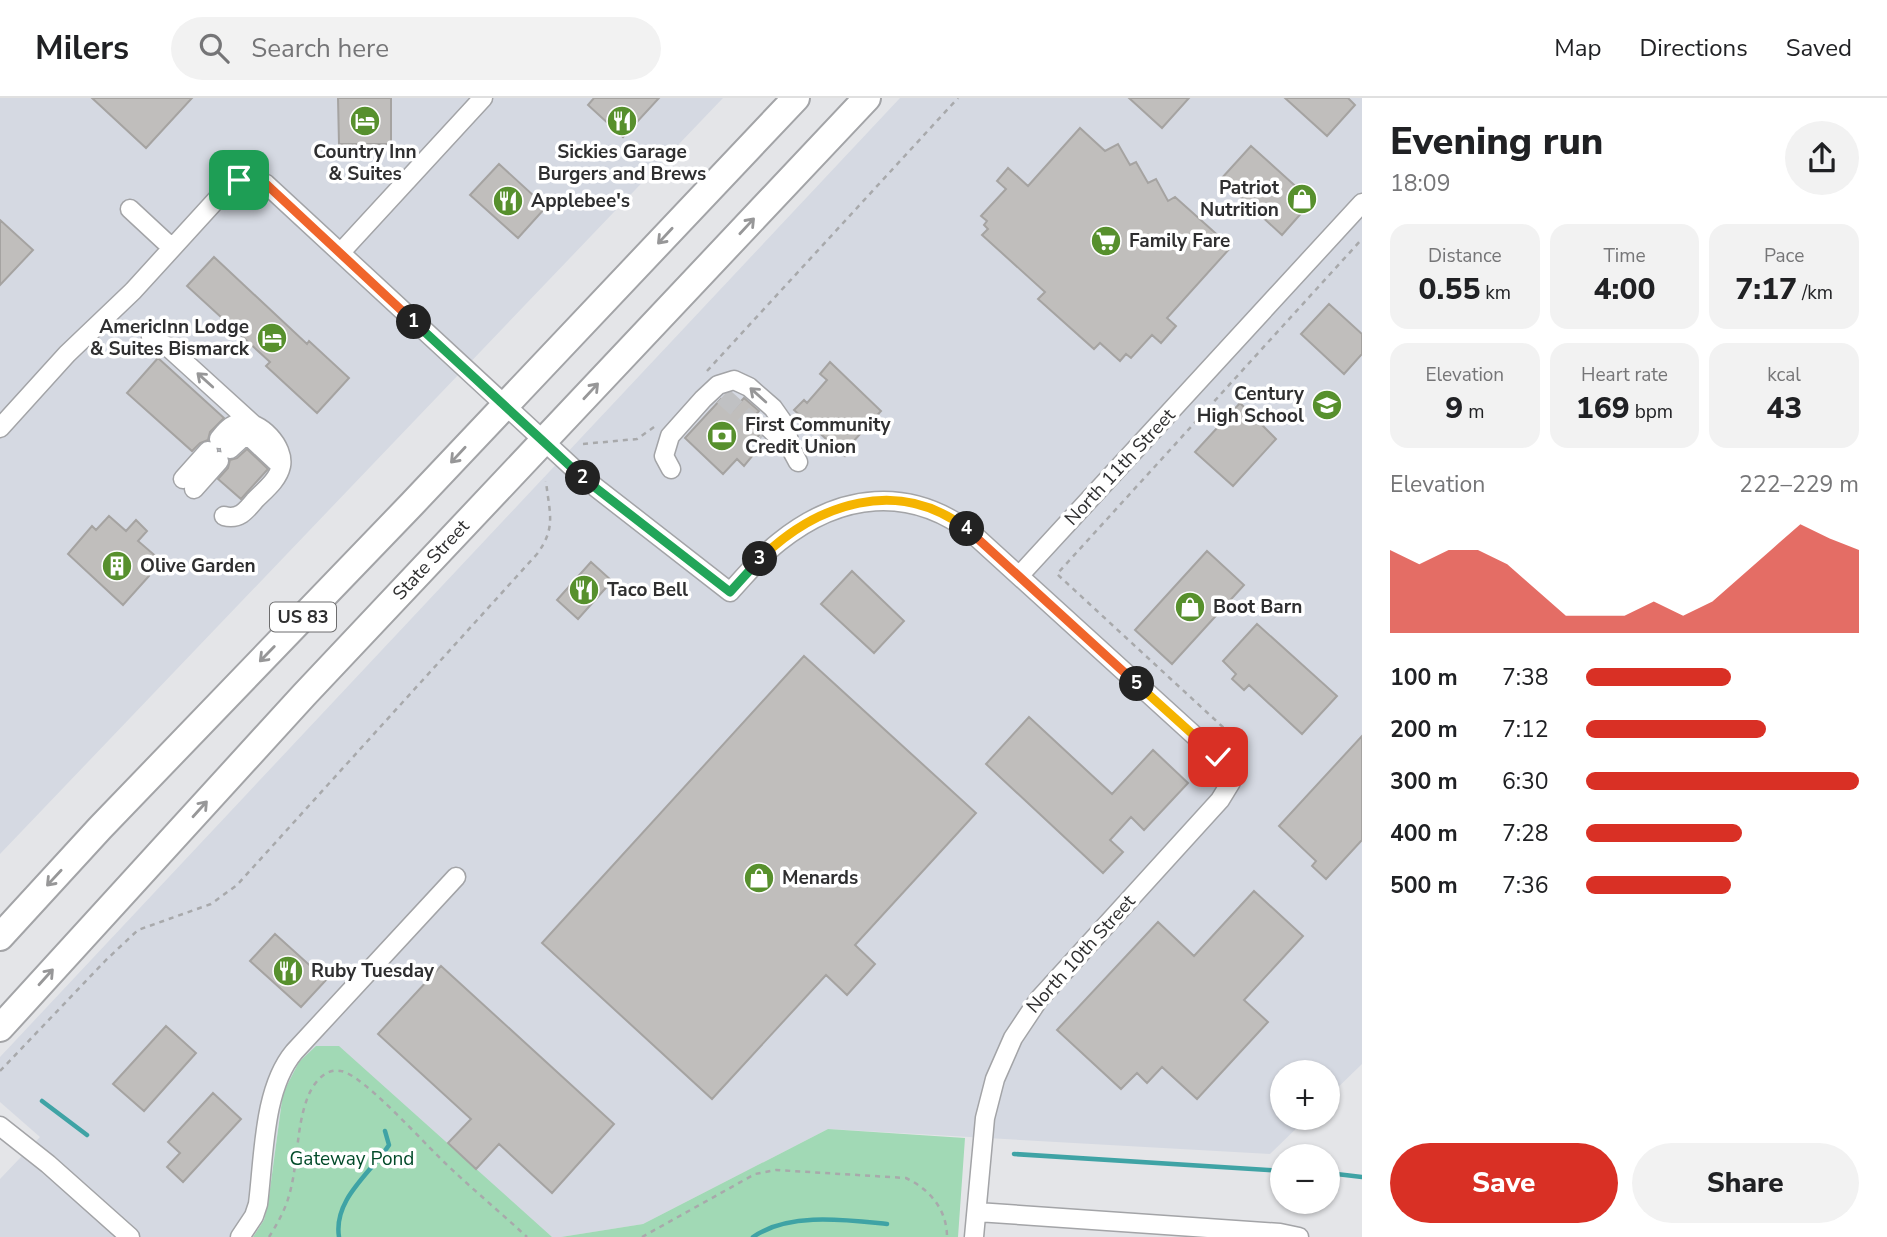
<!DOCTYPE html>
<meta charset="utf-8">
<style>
:root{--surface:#fff;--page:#f2f2f2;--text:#202124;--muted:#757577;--line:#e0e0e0;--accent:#d93025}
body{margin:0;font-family:"Nunito Sans",sans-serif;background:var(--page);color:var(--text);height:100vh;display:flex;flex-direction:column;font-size:26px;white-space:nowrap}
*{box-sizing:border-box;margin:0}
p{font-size:23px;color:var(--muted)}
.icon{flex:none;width:38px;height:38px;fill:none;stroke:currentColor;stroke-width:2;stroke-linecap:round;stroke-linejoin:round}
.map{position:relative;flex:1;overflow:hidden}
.panel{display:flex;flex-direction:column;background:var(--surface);width:525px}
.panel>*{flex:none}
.fabs{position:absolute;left:1270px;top:962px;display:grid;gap:14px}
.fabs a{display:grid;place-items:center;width:70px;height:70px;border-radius:50%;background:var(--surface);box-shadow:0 2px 5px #0004;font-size:35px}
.pin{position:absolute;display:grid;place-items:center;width:60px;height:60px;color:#fff;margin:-30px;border-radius:14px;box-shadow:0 4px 10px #0006}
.km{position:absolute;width:35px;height:35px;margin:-18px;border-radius:50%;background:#222;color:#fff;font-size:19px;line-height:35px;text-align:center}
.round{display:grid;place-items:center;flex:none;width:74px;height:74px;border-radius:37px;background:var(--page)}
.head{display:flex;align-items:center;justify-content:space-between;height:119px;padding:0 28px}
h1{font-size:38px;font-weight:800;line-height:52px}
.stats{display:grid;grid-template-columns:repeat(3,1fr);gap:10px;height:119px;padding:7px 28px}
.stats div{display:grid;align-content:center;border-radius:18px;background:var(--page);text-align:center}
.stats b{font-size:30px;font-weight:800}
.stats small{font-size:19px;font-weight:400}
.stats p{font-size:19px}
.chart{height:196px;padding:14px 28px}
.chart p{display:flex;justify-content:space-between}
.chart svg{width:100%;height:126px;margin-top:7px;fill:var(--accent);opacity:.7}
.primary-button{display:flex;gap:14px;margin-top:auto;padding:14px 28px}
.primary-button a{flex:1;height:80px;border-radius:42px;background:var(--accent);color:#fff;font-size:28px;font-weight:800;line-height:80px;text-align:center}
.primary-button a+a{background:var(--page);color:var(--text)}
ul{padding:0 28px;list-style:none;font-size:23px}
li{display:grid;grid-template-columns:112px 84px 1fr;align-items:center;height:52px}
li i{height:18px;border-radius:9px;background:var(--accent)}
header{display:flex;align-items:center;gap:42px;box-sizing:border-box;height:98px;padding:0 35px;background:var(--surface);border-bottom:2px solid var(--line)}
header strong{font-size:33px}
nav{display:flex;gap:38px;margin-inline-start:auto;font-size:24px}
.search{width:490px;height:63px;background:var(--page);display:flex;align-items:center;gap:18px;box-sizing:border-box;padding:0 24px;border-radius:38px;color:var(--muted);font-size:26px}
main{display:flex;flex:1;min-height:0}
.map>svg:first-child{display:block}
.built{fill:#d5d9e2}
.green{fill:#a1d9b5}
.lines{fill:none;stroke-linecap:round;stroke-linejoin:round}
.stream{stroke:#3fa3a5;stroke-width:4.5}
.building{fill:#c0bebc;stroke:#a5a3a1;stroke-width:2}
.minor-tunnel{stroke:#c0c1c3;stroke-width:18;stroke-dasharray:18 9;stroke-linecap:butt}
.minor-casing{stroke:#a3a4a7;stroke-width:21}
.highway-casing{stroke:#a3a4a7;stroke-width:30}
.path{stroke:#a8a9ab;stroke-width:2.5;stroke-dasharray:5 5;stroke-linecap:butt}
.minor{stroke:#fff;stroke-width:18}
.highway{stroke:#fff;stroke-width:26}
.oneway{stroke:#979798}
.split-1-casing{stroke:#fff;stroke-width:14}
.split-2-casing{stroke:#fff;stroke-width:14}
.split-3-casing{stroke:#fff;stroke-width:14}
.split-4-casing{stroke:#fff;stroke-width:14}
.split-5-casing{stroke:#fff;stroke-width:14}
.split-6-casing{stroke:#fff;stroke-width:14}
.split-1{stroke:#f0652b;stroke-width:9}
.split-2{stroke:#22a559;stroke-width:9}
.split-3{stroke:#22a559;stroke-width:9}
.split-4{stroke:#f5b400;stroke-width:9}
.split-5{stroke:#f0652b;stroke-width:9}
.split-6{stroke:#f5b400;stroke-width:9}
.labels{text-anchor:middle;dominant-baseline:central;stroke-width:7;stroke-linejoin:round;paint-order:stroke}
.shield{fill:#fff;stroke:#6d6d6e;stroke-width:2}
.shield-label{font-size:18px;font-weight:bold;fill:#2f2f30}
.poi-label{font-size:19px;font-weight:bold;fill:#2f2f30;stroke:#fff;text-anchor:start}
.street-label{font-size:19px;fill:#2f2f30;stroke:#fff}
.park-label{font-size:19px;fill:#034b2a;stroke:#fff}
</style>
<header>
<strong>Milers</strong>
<div class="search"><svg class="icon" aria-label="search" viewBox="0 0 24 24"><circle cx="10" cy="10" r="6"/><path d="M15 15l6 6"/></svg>Search here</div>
<nav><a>Map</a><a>Directions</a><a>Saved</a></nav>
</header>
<main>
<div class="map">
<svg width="1362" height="1139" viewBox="0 0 1362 1139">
<rect width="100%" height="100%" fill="#e4e5e8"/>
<path class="built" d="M0,0H723L0,756Z
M900,0H1362V966L1328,999V975H1283V1020H1307L1270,1056L828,1031L643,1126L561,1139H552L288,983L283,995L268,1106L264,1122L253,1139H0V1081L40,1039L0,1004V959Z"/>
<path class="green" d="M316,948H339L552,1139H253L264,1122L268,1106L283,995L299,964Z
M828,1031L965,1040L958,1139H561L643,1126Z"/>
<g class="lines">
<path class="stream" d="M42,1003L87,1037
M1014,1056L1283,1073
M1328,1075L1362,1079
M339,1139C333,1101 371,1075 389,1047L385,1033
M753,1139C789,1114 846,1122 887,1126"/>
</g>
<path class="building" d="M92,0H192L146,50Z
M338,0H391V46H339Z
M594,0H659L623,39L588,7Z
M1129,0H1189L1162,30Z
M1285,0H1348L1355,7L1327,38Z
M1080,30L1105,53L1118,46L1130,67L1136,64L1148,85L1156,81L1168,103L1175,99L1231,149L1167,220L1176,228L1161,245L1152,237L1131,260L1126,256L1120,263L1100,245L1094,251L1038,201L1045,194L982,137L988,131L984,127L987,123L981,118L1006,91L997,83L1008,70L1028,88Z
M1251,48L1312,103L1282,137L1221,81Z
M499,66L546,109L518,140L470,97Z
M0,122L33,152L0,187Z
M214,159L307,246L309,243L349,280L317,315L266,268L270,264L187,188Z
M1329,206L1362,236V256L1344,276L1301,236Z
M158,260L224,320L210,334L208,342L200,345L192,353L127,295Z
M830,264L881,313L851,346L854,349L845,358L794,312L804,302L807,305L827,282L820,276Z
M744,300L759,313L748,325L760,336L747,351L753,357L744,368L737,361L723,376L685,340L721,301L733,312Z
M1240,305L1276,341L1233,388L1195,354Z
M247,351L268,371L241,401L218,381L228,370L230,362L237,360Z
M109,418L126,433L136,422L147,433L138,443L159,461L146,475L149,478L123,507L68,456L92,428L96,432Z
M1207,453L1244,487L1172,566L1135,532Z
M591,464L612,483L578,521L557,502Z
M852,473L904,523L874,555L821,506Z
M1257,526L1337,598L1302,636L1249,587L1244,592L1232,581L1236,576L1223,563Z
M804,558L976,715L855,847L875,866L847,897L826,877L712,1001L542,845Z
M1029,619L1112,696L1153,652L1188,685L1144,732L1131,719L1110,742L1123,754L1103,775L986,666Z
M1362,638V742L1326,781L1312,768L1316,763L1279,728Z
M1254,793L1303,838L1244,902L1268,924L1197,1001L1162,969L1147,985L1137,975L1121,991L1057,932L1158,824L1194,858Z
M275,836L326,882L301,909L250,863Z
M441,868L614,1026L552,1095L499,1046L476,1071L448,1045L471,1021L378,936Z
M166,928L196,955L144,1013L113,986Z
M213,995L241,1021L183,1084L167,1069L180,1055L168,1044Z"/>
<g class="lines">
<path class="minor-tunnel" d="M723,298L765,336"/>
<g class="minor-casing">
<path id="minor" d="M130,111L172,150
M341,154L483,0
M151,239L168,249L255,328
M0,330L67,256L133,193L227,90C241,79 251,78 266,86L585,381L730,494C746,477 761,458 779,444C840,395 910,387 973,436L1218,659L1230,675L1231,684L1220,702L1039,901L1013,940L995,981L985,1020L974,1139
M770,331L791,351L798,364
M219,341C225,333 231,326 241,325C260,322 285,349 281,368C278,382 265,392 255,402C246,413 239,422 224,418
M230,351L242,340H251L281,368
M671,371L664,358L670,338L703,301L718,287L734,282L749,289L773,310L785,327L791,351
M183,381L208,353
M194,391L219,363
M1019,478L1362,105
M0,1028L48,1066L130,1139
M977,1114L1280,1135L1299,1139
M240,1139L254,1118L258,1106C264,1059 263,991 294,954L456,779"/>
</g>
<g class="highway-casing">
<path id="highway" d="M0,839L100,730L412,406L796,0
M0,930L304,597L867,0"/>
</g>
<path class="path" d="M707,273L958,0
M583,346L637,341L657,327
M1238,643L1057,476L1362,141
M0,973L106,862L138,832L211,806L237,787L537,456C557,429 549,414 546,383
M269,1139C276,1128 284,1114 288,1101C299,1067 295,1029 309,996C315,983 326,970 341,973C362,976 425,1046 444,1064C471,1090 500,1114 527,1139
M642,1139L755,1076L776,1072L906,1080C929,1091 947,1111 947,1139"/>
<use href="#minor" class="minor"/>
<use href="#highway" class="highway"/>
</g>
<defs><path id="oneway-shaft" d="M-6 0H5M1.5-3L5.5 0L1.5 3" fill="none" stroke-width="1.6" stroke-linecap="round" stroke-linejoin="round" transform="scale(1.75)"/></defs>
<g class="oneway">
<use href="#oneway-shaft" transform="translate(747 128) rotate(-47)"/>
<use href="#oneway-shaft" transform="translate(665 138) rotate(133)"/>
<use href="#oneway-shaft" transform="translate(205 282) rotate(-138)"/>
<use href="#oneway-shaft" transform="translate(591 293) rotate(-47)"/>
<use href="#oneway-shaft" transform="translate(758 297) rotate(-138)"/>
<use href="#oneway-shaft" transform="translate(458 357) rotate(133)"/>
<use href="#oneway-shaft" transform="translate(267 556) rotate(134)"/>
<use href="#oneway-shaft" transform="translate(200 711) rotate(-48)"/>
<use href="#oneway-shaft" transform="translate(54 780) rotate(133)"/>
<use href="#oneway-shaft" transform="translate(46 879) rotate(-48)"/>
</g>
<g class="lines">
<g class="split-1-casing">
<path id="split-1" d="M239,82L252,80L266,86L414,224"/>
</g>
<g class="split-2-casing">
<path id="split-2" d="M414,224L583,380"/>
</g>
<g class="split-3-casing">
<path id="split-3" d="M583,380L730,494L760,461"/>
</g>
<g class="split-4-casing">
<path id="split-4" d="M760,461C817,405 898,378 967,431"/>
</g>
<g class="split-5-casing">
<path id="split-5" d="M967,431L1137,586"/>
</g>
<g class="split-6-casing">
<path id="split-6" d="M1137,586L1218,659"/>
</g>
<use href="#split-1" class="split-1"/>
<use href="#split-2" class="split-2"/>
<use href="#split-3" class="split-3"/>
<use href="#split-4" class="split-4"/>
<use href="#split-5" class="split-5"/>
<use href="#split-6" class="split-6"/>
</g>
<defs>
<g id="hotel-disc" transform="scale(1.575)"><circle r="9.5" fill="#57902d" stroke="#fff"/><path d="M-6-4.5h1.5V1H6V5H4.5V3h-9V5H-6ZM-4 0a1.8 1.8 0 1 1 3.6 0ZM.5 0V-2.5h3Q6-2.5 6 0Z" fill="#fff"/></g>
<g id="restaurant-disc" transform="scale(1.575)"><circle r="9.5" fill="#57902d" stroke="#fff"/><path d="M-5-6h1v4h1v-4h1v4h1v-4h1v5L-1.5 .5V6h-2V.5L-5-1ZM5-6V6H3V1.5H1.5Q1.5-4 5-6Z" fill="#fff"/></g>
<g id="shop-disc" transform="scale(1.575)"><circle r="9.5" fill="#57902d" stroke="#fff"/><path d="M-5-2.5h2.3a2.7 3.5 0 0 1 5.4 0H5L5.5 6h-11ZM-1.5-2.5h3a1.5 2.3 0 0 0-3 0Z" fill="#fff"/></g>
<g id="supermarket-disc" transform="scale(1.575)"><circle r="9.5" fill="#57902d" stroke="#fff"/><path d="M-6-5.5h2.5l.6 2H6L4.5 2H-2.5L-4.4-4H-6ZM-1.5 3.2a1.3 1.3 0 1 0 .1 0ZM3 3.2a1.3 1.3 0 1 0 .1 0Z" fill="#fff"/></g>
<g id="school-disc" transform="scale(1.575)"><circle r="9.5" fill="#57902d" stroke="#fff"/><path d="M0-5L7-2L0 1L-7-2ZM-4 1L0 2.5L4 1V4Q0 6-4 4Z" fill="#fff"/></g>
<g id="bank-disc" transform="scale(1.575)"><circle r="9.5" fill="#57902d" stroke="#fff"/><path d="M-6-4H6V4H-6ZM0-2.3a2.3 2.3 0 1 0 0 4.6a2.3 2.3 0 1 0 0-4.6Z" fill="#fff"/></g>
<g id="building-disc" transform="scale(1.575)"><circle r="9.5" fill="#57902d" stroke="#fff"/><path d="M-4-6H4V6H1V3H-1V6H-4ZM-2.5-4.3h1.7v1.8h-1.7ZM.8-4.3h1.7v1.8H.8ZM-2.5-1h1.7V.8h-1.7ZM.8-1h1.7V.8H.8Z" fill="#fff"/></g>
</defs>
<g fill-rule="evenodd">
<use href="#hotel-disc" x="365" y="23"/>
<use href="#restaurant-disc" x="622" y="23"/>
<use href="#shop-disc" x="1302" y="101"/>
<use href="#restaurant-disc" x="508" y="103"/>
<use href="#supermarket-disc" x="1106" y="143"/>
<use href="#hotel-disc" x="272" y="240"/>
<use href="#school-disc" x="1327" y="307"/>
<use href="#bank-disc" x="722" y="338"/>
<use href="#building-disc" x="117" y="468"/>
<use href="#restaurant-disc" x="584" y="492"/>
<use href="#shop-disc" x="1190" y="509"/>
<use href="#shop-disc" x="759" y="780"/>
<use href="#restaurant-disc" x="288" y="873"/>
</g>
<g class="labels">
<rect class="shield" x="270" y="504.5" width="66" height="29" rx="5"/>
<g class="shield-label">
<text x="303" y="519">US 83</text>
</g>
<g class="poi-label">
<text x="365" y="54" text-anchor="middle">Country Inn<tspan x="365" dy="22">&amp; Suites</tspan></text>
<text x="622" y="54" text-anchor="middle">Sickies Garage<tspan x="622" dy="22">Burgers and Brews</tspan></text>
<text x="1279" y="90" text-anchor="end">Patriot<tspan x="1279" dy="22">Nutrition</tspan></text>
<text x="531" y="103">Applebee's</text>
<text x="1129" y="143">Family Fare</text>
<text x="249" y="229" text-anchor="end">AmericInn Lodge<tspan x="249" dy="22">&amp; Suites Bismarck</tspan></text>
<text x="1304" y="296" text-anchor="end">Century<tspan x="1304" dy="22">High School</tspan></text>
<text x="745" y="327">First Community<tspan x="745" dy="22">Credit Union</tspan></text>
<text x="140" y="468">Olive Garden</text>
<text x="607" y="492">Taco Bell</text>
<text x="1213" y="509">Boot Barn</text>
<text x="782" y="780">Menards</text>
<text x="311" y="873">Ruby Tuesday</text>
</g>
<g class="street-label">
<text transform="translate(1120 369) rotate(-47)">North 11th Street</text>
<text transform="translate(431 462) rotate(-47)">State Street</text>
<text transform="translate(1081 856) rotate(-48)">North 10th Street</text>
</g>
<g class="park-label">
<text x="352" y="1061">Gateway Pond</text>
</g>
</g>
</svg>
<div class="fabs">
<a>+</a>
<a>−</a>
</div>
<div class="pin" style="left:239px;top:82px;background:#1e9e55"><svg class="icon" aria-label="arrive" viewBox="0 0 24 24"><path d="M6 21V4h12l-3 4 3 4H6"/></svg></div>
<div class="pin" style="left:1218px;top:659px;background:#d93025"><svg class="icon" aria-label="check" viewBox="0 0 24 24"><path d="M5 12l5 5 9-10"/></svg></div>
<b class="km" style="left:414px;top:224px">1</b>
<b class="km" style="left:583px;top:380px">2</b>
<b class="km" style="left:760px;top:461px">3</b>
<b class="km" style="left:967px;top:431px">4</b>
<b class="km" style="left:1137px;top:586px">5</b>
</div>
<section class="panel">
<div class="head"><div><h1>Evening run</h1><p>18:09</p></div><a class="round"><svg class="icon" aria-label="share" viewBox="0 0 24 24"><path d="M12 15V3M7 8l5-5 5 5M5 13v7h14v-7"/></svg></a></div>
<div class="stats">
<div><p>Distance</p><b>0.55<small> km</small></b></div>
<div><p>Time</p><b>4:00</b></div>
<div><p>Pace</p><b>7:17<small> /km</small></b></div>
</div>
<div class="stats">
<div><p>Elevation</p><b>9<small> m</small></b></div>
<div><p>Heart rate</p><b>169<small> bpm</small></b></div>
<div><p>kcal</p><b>43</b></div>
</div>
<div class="chart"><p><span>Elevation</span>222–229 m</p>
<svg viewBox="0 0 160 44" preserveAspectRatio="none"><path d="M0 44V15L10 20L20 15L30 15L40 20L50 29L60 38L70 38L80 38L90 33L100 38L110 33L120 24L130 15L140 6L150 11L160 15V44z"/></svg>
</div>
<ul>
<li><b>100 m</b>7:38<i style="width:53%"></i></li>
<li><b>200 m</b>7:12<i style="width:66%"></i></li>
<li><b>300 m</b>6:30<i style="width:100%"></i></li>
<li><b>400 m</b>7:28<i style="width:57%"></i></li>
<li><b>500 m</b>7:36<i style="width:53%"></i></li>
</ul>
<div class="primary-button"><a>Save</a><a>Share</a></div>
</section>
</main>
